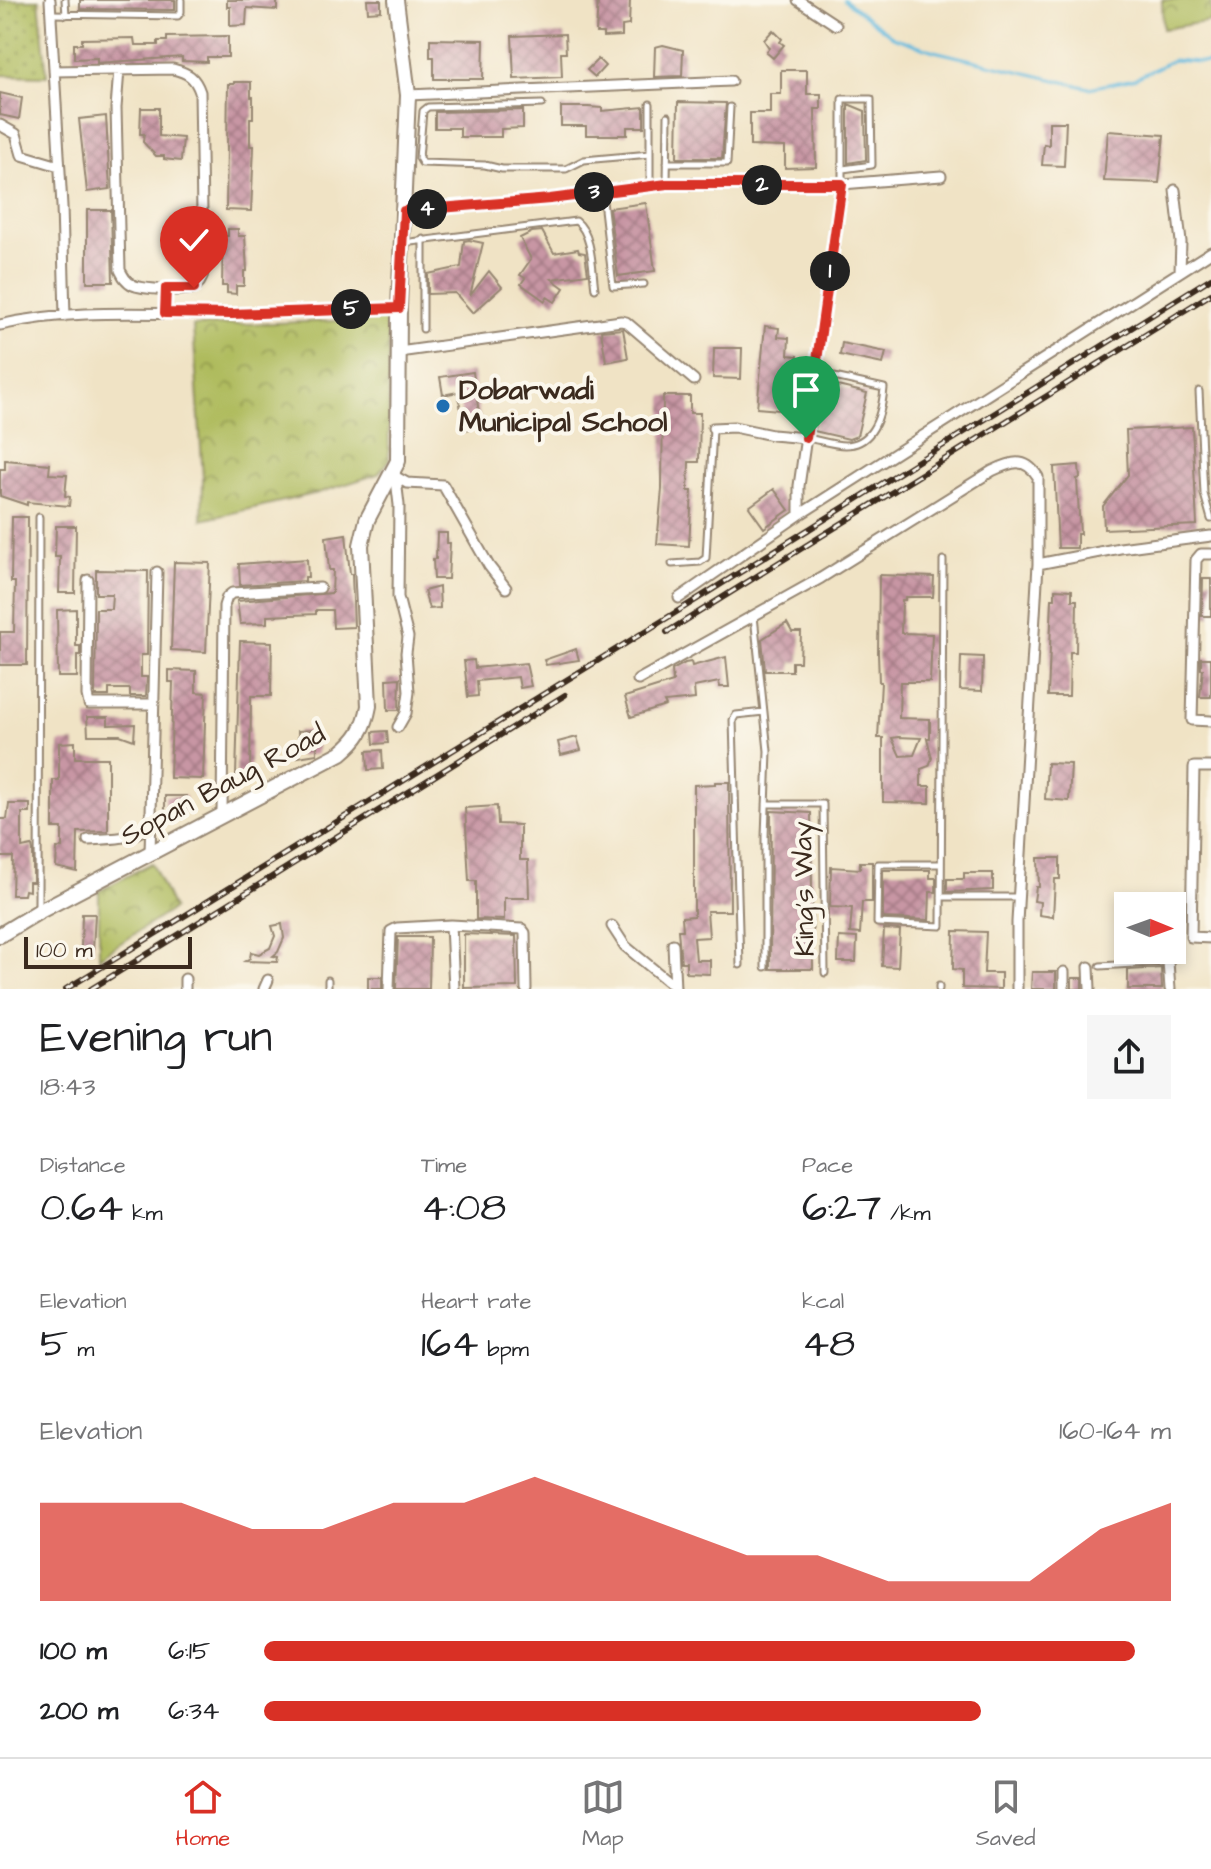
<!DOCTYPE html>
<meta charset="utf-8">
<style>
:root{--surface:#fff;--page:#f6f6f6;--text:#202124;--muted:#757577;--line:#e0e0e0;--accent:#d93025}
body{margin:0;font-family:"Architects Daughter",sans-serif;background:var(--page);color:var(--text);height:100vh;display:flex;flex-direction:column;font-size:30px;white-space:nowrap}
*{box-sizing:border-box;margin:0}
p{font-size:26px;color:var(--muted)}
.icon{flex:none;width:44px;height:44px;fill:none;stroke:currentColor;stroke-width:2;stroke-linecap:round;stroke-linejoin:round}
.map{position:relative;height:989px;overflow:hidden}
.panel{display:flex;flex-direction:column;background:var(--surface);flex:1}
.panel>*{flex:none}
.needle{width:52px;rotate:91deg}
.controls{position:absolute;left:1114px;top:892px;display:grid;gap:16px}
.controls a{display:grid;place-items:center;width:72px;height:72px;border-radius:0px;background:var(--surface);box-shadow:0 4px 12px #0003;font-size:40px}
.scale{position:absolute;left:24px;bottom:20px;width:168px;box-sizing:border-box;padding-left:8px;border:4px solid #3b2a1e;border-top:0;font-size:22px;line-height:28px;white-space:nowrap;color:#3b2a1e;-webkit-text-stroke:6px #fbf7ec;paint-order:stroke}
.pin{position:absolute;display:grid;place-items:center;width:68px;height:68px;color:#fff;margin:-82px -34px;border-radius:50% 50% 50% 0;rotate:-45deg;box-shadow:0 0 8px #0007}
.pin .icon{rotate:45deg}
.km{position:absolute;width:40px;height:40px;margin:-20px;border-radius:50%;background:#222;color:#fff;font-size:22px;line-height:40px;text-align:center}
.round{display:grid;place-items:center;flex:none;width:84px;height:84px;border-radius:0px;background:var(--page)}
.head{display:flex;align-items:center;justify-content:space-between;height:136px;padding:0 40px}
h1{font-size:44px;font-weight:600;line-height:60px}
.figures{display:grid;grid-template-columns:repeat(3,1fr);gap:12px;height:136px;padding:8px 40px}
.figures div{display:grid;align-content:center}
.figures b{font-size:40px;font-weight:600}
.figures small{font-size:22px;font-weight:400}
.figures p{font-size:22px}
.chart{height:224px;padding:16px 40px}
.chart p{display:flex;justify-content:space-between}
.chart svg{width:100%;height:144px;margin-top:8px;fill:var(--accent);opacity:.7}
ul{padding:0 40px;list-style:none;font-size:26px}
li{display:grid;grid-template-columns:128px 96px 1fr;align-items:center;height:60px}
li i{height:20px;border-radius:10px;background:var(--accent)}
.tab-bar{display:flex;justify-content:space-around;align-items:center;height:112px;border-top:2px solid var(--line);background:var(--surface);font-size:22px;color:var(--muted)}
.tab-bar a{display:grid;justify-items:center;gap:4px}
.tab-bar .current{color:var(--accent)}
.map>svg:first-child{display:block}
.park{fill:url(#park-crowns);stroke:#75723e;stroke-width:2}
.garden{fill:url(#garden-dots);stroke:#75723e;stroke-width:2}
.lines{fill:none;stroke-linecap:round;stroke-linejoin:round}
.stream{stroke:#61b9de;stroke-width:3}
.building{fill:url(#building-cross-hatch);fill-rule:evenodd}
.lane-casing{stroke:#968672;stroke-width:9}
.street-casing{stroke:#968672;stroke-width:13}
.secondary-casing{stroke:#968672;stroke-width:18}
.lane{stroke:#fff;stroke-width:5}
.street{stroke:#fff;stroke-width:9}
.secondary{stroke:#fff;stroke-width:14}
.rail-casing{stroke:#3b2a1e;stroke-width:6}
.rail{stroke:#fbf7ec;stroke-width:3;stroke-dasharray:9;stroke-linecap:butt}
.route-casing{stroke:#fff;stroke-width:16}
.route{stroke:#d93025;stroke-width:10}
.poi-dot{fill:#1f6fb2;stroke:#fbf7ec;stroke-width:3}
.labels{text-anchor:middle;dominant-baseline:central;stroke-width:8;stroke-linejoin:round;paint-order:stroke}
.poi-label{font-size:28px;font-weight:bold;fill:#3b2a1e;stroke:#fbf7ec;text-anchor:start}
.street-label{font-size:28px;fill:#3b2a1e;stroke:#fbf7ec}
</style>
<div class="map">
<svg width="1211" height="989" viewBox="0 0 1211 989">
<defs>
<pattern id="park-crowns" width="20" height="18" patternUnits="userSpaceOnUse" patternTransform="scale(2)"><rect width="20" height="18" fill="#afbb5d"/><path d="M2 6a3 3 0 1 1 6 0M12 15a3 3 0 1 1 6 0" fill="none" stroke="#90984c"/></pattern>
<pattern id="garden-dots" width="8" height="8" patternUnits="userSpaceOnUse" patternTransform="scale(2)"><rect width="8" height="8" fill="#afbb5d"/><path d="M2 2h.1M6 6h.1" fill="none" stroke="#90984c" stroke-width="1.8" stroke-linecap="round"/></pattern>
<pattern id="building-cross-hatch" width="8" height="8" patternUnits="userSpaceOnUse" patternTransform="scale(2)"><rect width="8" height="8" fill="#c896a4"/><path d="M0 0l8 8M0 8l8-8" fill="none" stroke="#a47b85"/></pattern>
</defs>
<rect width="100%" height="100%" fill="#fbf7ec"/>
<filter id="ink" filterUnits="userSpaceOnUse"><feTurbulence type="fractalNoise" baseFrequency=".0125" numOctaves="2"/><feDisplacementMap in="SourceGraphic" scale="16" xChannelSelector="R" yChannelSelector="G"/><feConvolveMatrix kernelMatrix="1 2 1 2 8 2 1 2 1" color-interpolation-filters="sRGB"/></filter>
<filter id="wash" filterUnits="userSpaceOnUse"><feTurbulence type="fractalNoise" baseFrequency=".006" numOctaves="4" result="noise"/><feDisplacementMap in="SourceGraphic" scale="32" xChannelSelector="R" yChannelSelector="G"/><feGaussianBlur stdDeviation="1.8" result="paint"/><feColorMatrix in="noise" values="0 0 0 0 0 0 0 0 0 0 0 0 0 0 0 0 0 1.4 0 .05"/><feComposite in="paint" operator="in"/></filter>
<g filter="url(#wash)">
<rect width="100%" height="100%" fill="#f0e3c5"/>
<path class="park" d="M1162,0H1211V21L1163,29Z
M388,319L389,461L378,474L318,493L202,520L203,479L193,326Z
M152,863L173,909L99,957V891Z"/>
<path class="garden" d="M0,0H39L47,76L0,75Z"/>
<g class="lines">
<path class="stream" d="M844,0L893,37L934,51L1089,88L1134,79L1173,60L1211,63"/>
</g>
<g id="blocks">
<path class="building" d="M80,0H175V10L80,9Z
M227,0H277V10L247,8L246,25L230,26V7H227Z
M367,0H381V11L368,12Z
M598,0H630L629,25L622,26V36L603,37V33H596Z
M773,30L782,39L780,42L784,45L773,58L766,52L769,48L764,40Z
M565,34L566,53H561L562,77L514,79L512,36Z
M228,36V57H207V62L182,61V57L97,63V58L74,59V44H82V39L134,38L135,45H158V41H167V37Z
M430,39L484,40L483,79H434V57H430Z
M663,45L683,50L682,76L654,77L655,47Z
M598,59L605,66L595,77L587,70Z
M781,70H807V94H821V109H815L816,167L785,168V147L750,146V113H770V94H781Z
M234,82H251V97H253V118H250V146H254L251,211L226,210L228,84H234Z
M0,93L22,98L19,119L0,115Z
M678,102L726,103L722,158H677Z
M848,104L865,111L866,160L848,163Z
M561,107H588L602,108V111L644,107V127H627V135H586V126H561Z
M141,108H159V136L183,138L181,161L164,159V156H156L143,142L144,134H140Z
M523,110V128L501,129V137H460V128H435V112Z
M106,116L110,189L87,192L79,119Z
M1049,122H1066L1064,166L1042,165L1044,144L1049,145Z
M1108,131L1164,135L1159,183L1104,181Z
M646,203L655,271L618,276L609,208Z
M87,210H111L113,282H87Z
M228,229H238V236H245L247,271H244V286H236V294L227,293V286H222L223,236H228Z
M542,231L554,253L578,249L579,252L585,253L588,274L552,279L564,288L555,302L547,297L545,301L521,284L525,278L520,275L531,259L520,238L532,232Z
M469,240L483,243L470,296L489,271L502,287L473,313L455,293L428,294V274L461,267L464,241Z
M765,326L779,328L778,337L789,338L788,355L798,356L795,386L787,385L786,401L780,400L779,410L757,408Z
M623,329L628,358L606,362L601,331Z
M842,343L886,352L883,364L840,355Z
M714,348H742L741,379L713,378Z
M473,372L481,427L464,430L458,392L443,395L440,377Z
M825,383L867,393L857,436L849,439L814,431Z
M663,396H690V413H700L699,462H689L688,491H692L689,546L657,544L662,489Z
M1192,427L1197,525L1104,529L1103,506L1128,475L1126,430Z
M5,460L50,464L49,474L67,475L65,496L70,497L69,506L27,502V505L0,496V469H5Z
M1079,465L1080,478L1077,479L1080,534H1077V548H1058L1054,467Z
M774,489L789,510L764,528L749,507Z
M12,517H28L27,665H0V632H14L15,582H11Z
M56,526H76L75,593H59L60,557H55Z
M437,533H447V543H450L448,579H434L433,559H436Z
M346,534L350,574H352L354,627L333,628L332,610H316V614L267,616V623L240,624L237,601L332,593L333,570H329L326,537Z
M307,559L308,577H305V581L240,585L239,564Z
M174,562L210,563L206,652L171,650Z
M96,570L148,571L147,655H141V677H147L146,696H130V689H109V696H95L96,609H111L112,594H96Z
M879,575L934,577L933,597H905V600H902L901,633L932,634L930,682H900L899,718L930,719V738H927L932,758L929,766L921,769V786H930V803L883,802V738H878L881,682H879L878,653ZM892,738L898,737L921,738L914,755L900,756Z
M1203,579H1211V616H1202Z
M439,587L440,608L429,609L424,591Z
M1055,589L1072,590V600H1077L1076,652H1070L1069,696H1048L1052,599H1055Z
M76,609V646H80V655H77V677H58L57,610Z
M787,623L792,632H801L800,662H792V671H765L762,639Z
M240,641L272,642L271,696H251L250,775H236Z
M576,649L579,660L546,665L544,660Z
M961,656L983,657L982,691L960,690Z
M726,657L729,687H720L719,682L694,687L695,699L664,702L666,706L631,717L625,697L673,682L672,670L685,663L691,662L692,666Z
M1201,658H1211V697H1200L1203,669H1201Z
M474,660L475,668L526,663L531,686L520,688L518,677L477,681L478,696L468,697L464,661Z
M169,670L196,671V692L206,693L203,779L170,778L173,682H169Z
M400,678L399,710H388L387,679Z
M87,717H108V725L135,724L134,740L120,735H88Z
M313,730L314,741H317V754L298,757V731Z
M387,731L388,743L374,744L373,732Z
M577,737L581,750L561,755L558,742Z
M75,742V758H108V831L78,832L77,872L56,867L57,848H62V828H53V780H59V743Z
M382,750L383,769L368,770L367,751Z
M1047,763L1071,764L1069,801L1045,799Z
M715,782H729L730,911H707L709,937L694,938L696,960H710V974L686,973V962H681L678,930H683L682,917L694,916V785L715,784Z
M165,796H186V812H165Z
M9,804H30V813H22V848L32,846L33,851V882H29V891L25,890L24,895H12L13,857H0V819H7Z
M497,806L498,824L520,825V860H528L529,898H504V920L476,919V881H469L465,808Z
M771,811L811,813L813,969H770Z
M1038,858H1060V879H1055L1053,917L1039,915L1040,902L1034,901L1036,887H1039Z
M860,862H872V902H862L860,934L850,933L852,908L830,907L831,867L860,869Z
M883,870H930V878H936V892H930L929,920L883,918Z
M964,873H993V890L947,892V879H964Z
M82,914H95L93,950L81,949Z
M282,924L284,938L278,952L273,956L278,957L277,962L245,961L250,958L251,952L259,954L270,948L275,936L272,926Z
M884,929L900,930L898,967L882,966Z
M954,931L986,932L984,973H1001V989L962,988V970L953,969Z
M464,934L516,936L517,987L464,988Z
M398,937H430L429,989H396Z
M839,937L857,938L856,962H838Z
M1161,968L1162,989H1128V970Z
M1032,972H1056V989H1031Z
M368,977H382V989H368Z
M1072,978H1082V989H1072Z"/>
</g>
</g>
<g filter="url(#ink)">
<use href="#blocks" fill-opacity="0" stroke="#968672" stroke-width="2"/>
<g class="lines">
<g class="lane-casing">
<path id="lane" d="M65,0L66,15
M52,14L178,16L181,12V0
M542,104L428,107L423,111L419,158L422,163L485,165L502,169H566L584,160L650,154
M667,163H727L730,107
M667,183L668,116
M842,183V99H871L872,165L843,169
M650,186V104
M602,192L613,286L644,284
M423,239V329
M403,243L576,221C593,234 592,269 595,289
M1199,391L1204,494L1211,519
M807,438C819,440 833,445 845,445C875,445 882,411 884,388L816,373
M672,564L700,562L706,558L713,429
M754,616L768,751L765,837V967
M766,804H823L825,973
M941,864H878L877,923L941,926L943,560
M941,897H1018
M38,908L39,517
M740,965L733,720L736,715L764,712
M1100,966L1167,962
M328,980V989
M939,986V989"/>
</g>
<g class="street-casing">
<path id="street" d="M50,0L62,206L65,316
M798,0L836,25
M54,71L173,69C188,73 195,77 200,92L203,273C202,281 199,285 192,288C183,292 141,289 133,285C126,282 123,276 120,270L116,108L119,70
M408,95L731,81
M0,125L16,134L22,155L59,166
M1175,190L1181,242L1180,271
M404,211L550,199L667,184H842L941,176
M165,313L166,288
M0,325C75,307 156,315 233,314C288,313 343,310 399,308
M399,352L621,321L626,322L694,380
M713,428L734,427L772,435L806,438
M395,471L399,505L398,597L408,637L406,653L409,692L406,713L398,727
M396,477L407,483L443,485L489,566L506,588
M799,515L1211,252
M1211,554H1201L1196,560L1192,720L1211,721
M1038,564L1120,548L1211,536
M88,580L87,695L89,704H154
M679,598L799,515V486L842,184
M638,680L821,578L992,471C1011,462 1025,456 1038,477V564L1017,922V989
M1211,767H1194L1191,937L1211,938
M222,814L224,606L227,597L232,593L320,588
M88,840C111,838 135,841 150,823
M150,854L157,572
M451,925L454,989
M612,926L625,946L675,987
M673,944L675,989
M1168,962L1170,989
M1089,967L1090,989
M1064,972V989
M185,989V979
M264,989L268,980
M389,989L391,931L397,928L451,925L522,929L525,933L526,989"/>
</g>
<g class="secondary-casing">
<path id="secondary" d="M0,935L38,912L341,753C358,739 365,728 369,706L361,545L367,520L398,461L399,308L408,95L396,0"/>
</g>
<use href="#lane" class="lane"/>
<use href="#street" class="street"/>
<use href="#secondary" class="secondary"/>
<g class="rail-casing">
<path id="rail" d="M667,632L1211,294
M66,989L662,621L1211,278
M91,989L565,695"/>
</g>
<use href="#rail" class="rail"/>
</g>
</g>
<g class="lines" filter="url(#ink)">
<g class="route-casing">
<path id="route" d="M194,288H166L165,313L232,314L399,308L404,211L550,199L667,184H842L806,438"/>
</g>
<use href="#route" class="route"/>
</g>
<circle class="poi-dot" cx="443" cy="406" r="8"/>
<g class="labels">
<g class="poi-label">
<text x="459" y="390">Dobarwadi<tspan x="459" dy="32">Municipal School</tspan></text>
</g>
<g class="street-label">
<text transform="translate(223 785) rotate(-28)">Sopan Baug Road</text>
<text transform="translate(804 889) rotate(-91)">King's Way</text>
</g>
</g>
</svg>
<div class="controls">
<a><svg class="needle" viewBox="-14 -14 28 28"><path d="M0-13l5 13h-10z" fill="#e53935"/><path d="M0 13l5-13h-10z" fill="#757577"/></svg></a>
</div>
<div class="scale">100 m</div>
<div class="pin" style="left:806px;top:438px;background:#1e9e55"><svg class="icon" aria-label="arrive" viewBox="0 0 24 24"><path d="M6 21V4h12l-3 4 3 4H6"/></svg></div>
<div class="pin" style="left:194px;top:288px;background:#d93025"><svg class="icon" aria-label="check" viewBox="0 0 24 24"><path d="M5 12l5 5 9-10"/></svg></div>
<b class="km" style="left:830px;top:271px">1</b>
<b class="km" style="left:762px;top:185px">2</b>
<b class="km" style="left:594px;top:192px">3</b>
<b class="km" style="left:427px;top:209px">4</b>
<b class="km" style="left:351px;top:309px">5</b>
</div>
<section class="panel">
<div class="head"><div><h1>Evening run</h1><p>18:43</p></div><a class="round"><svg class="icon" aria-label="share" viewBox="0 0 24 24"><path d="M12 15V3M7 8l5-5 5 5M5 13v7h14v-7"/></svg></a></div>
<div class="figures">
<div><p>Distance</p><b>0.64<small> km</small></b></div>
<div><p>Time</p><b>4:08</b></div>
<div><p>Pace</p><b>6:27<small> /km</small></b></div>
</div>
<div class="figures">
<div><p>Elevation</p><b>5<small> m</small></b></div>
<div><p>Heart rate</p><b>164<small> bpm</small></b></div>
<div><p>kcal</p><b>48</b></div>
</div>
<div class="chart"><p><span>Elevation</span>160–164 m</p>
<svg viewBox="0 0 160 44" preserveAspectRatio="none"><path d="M0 44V14L10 14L20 14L30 22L40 22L50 14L60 14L70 6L80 14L90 22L100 30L110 30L120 38L130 38L140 38L150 22L160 14V44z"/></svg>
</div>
<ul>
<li><b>100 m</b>6:15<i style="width:96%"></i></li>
<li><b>200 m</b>6:34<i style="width:79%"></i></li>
</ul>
</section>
<nav class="tab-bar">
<a class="current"><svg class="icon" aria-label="home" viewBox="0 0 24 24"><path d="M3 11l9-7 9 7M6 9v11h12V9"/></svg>Home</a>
<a><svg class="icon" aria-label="map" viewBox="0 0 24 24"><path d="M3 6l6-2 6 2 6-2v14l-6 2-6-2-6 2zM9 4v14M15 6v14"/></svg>Map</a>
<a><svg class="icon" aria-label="saved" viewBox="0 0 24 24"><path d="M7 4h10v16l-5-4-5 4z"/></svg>Saved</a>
</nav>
